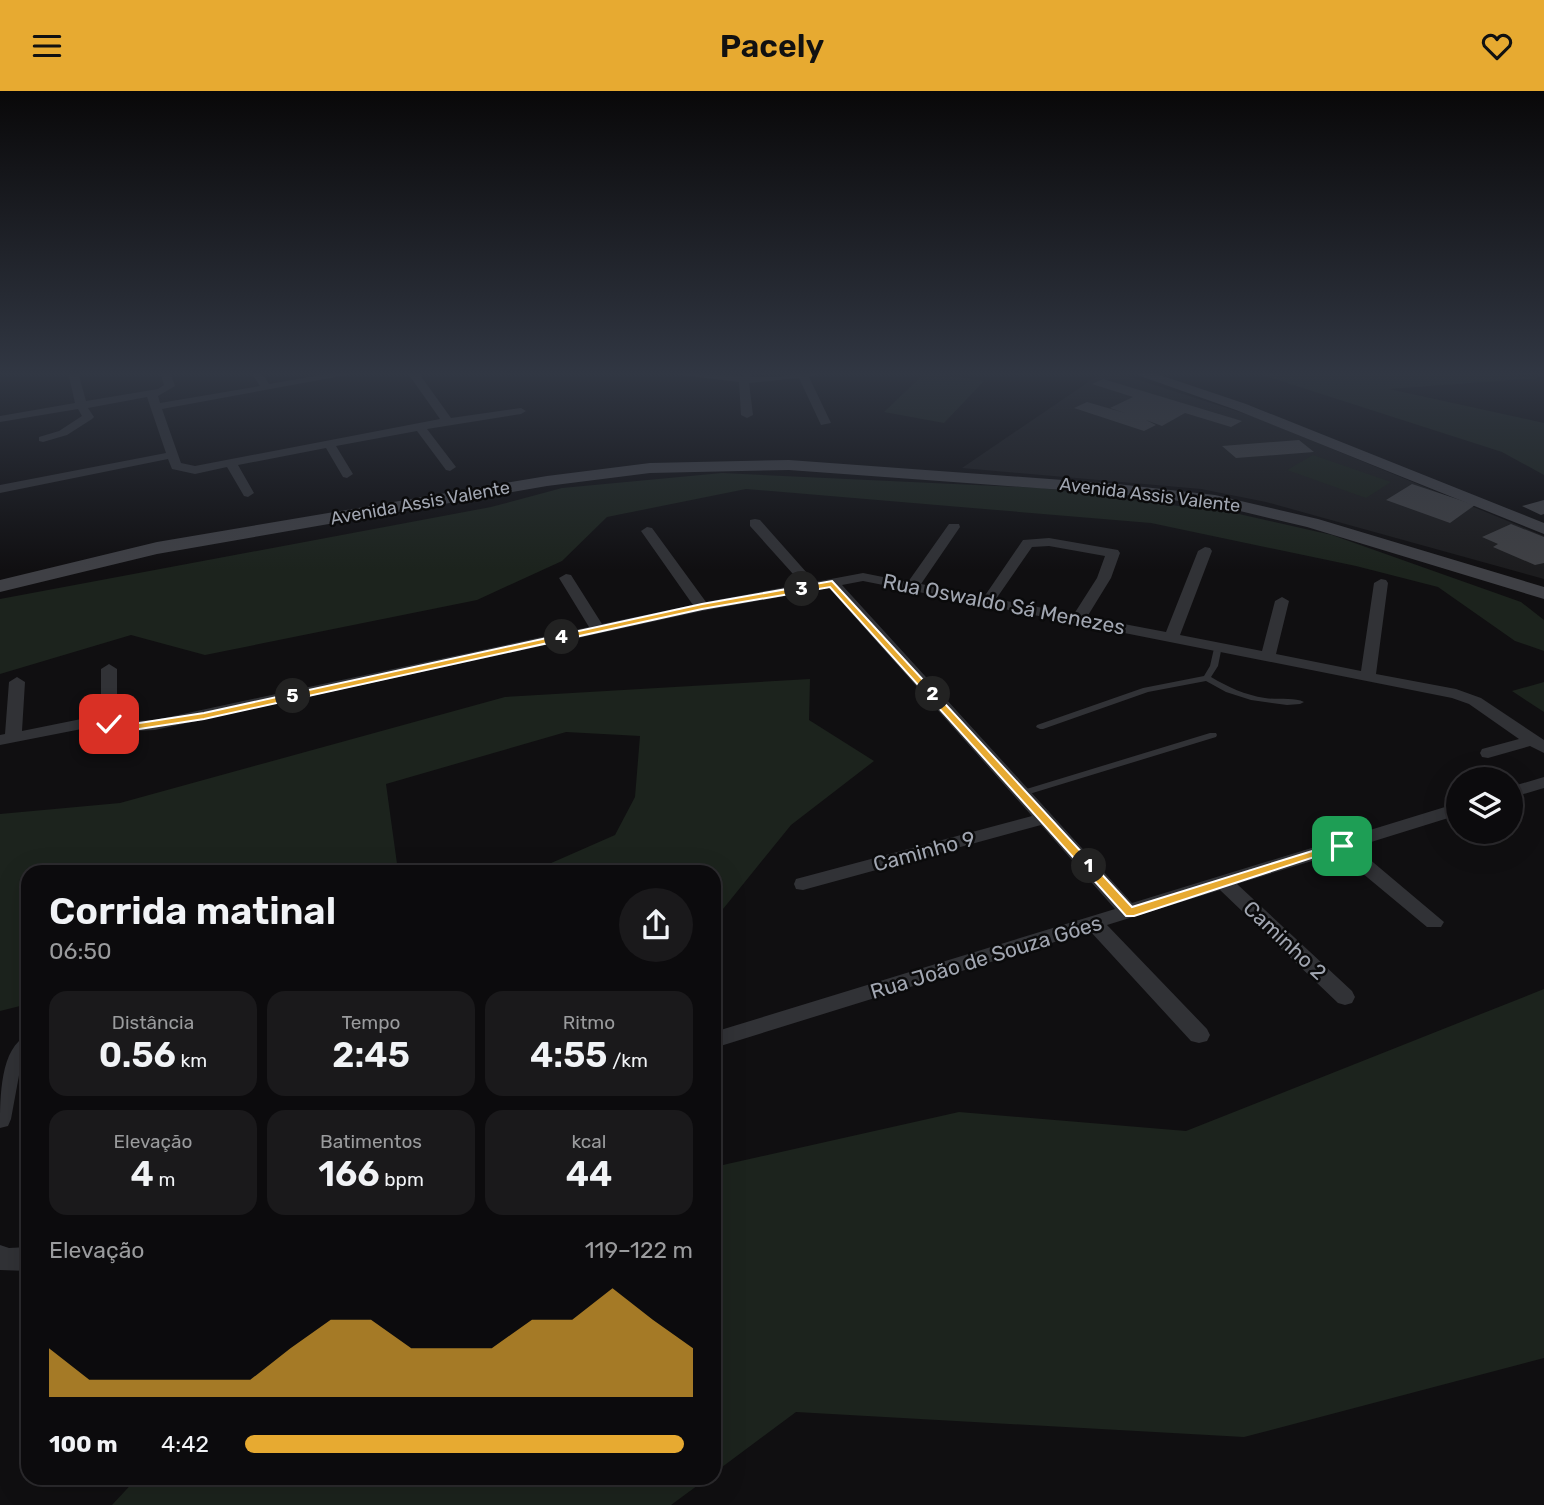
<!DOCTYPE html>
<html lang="pt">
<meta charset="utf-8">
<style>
:root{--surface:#0c0b0d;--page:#1a191b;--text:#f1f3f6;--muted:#9a9b9d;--line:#2c2b2e;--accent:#e7aa31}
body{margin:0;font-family:Rubik,sans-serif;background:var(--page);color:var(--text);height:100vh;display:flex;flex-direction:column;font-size:26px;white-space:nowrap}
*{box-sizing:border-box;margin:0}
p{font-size:23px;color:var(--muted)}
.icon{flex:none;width:38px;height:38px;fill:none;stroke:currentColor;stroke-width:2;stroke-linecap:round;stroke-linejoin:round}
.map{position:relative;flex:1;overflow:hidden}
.drawer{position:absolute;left:21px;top:774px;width:700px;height:620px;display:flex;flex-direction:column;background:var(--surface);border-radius:21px;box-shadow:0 7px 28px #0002,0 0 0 2px var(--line)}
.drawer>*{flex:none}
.buttons{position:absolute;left:1446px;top:676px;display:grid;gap:14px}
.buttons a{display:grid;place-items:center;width:77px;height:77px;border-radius:50%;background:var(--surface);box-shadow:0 7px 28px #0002,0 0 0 2px var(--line);font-size:35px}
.pin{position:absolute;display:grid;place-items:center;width:60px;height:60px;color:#fff;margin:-30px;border-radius:14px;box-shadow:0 4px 10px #0006}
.km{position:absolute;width:35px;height:35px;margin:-18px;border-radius:50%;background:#222;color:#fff;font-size:19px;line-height:35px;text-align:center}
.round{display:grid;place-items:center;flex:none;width:74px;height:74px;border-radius:37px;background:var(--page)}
.summary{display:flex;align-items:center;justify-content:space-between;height:119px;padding:0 28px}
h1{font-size:38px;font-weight:600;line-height:52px}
.stats{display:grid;grid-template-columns:repeat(3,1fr);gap:10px;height:119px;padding:7px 28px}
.stats div{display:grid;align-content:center;border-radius:18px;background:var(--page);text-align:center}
.stats b{font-size:35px;font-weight:600}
.stats small{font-size:19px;font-weight:400}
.stats p{font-size:19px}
.chart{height:196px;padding:14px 28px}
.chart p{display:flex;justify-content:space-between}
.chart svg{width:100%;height:126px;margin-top:7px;fill:var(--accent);opacity:.7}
ul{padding:0 28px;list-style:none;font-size:23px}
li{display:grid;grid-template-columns:112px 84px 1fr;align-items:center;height:52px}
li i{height:18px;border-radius:9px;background:var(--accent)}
header{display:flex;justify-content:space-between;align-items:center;height:91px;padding:0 28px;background:var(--accent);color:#111;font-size:32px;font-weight:600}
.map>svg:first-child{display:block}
.built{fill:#1c1c1e}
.green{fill:#1c231d}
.building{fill:#3f4044}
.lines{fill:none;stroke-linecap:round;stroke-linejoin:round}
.lane{fill:#313236;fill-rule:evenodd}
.street{fill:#313236;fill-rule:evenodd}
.secondary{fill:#3f4045;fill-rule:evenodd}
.route{fill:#e7aa31;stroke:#fff;stroke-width:2}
.labels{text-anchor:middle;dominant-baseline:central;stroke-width:5;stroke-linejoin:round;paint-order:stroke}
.far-street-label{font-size:18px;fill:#a1a6b1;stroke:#0b0b0c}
.street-label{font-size:21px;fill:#a1a6b1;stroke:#0b0b0c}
</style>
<header><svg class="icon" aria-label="menu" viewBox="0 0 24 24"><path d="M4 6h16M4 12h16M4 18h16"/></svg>Pacely<svg class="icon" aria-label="heart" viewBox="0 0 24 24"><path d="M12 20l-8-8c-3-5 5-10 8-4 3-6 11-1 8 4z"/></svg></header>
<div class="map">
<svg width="1544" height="1414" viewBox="0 0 1544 1414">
<rect width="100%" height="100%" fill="#100f11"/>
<path class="built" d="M1103,281H1114L1255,326L1544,445V488L1266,411L1201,398L962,377Z"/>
<path class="green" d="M926,281L984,290L944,332L884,321Z
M1253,281H1477L1540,287L1389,298L1544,332V384L1502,361Z
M1313,364L1391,391L1366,407L1287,379Z
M722,382L1042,397L1239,423L1332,444L1521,511L1544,529V560L1515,550L1438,496L1356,475L1151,432L746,398L607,426L562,470L477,509L205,564L131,544L0,583V508L491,416L562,397Z
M810,588L809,629L874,670L791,734L723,818L714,821V780H533L615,744L635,706L640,645L566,641L386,693L398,780H28V913L0,920V723L120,712L505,606Z
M1544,591V621L1512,600Z
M1544,898V1267L1244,1346L796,1321L714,1382V1076L959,1021L1186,1040Z
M138,1386H709L671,1414H112Z"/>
<path class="building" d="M1103,288L1242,330L1231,336L1185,322L1162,335L1146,329L1156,334L1144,340L1074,317L1087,311L1125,322L1110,317L1133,306L1092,293Z
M1299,349L1314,361L1236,367L1222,355Z
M1412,393L1475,414L1450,432L1386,409Z
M1544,409V423L1541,424L1522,415Z
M1511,433L1544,446V472L1535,474L1493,456L1498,453L1482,446Z"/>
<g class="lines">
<path class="lane" d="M1215,553H1218L1222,555L1218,575L1211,586C1228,596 1245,604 1265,607C1277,609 1294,606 1304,611L1300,613L1287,614L1251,609L1226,601L1206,590L1148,601L1043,638H1040L1036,636L1037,634L1143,597L1204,585L1210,575Z
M1210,642H1216L1217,644L1216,646L1026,704L1023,705L1019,702L1020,700Z"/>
<path class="street" d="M68,281H78L86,310L158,298L164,294L160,281H170L175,295L158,305L160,312L260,295L251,281H261L269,293L338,281H363L162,318L181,372L195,375L440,328L407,281H418L451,327L521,317L526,320L521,323L427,338L456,376L450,380L446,379L417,340L336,355L353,383L347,387L343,386L326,357L238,374L254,402L248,406L244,405L227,376L195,383L172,378L168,368L0,402V394L166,362L147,306L88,317L94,326L92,328L67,344L43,351L39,350V346L59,340L82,325L78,318L0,331V325L75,312Z
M657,281L742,285L744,281H754L751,286C775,288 801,281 825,281L809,286L831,332L821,334L799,287L749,292L753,324L747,327L741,324L739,291Z
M755,428L760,429L815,491L863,482L908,491L949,433H959L960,436L921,493L984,506L1023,449L1049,447L1118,459L1120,462L1111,487L1087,526L1166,541L1198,460L1205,456L1210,457L1212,460L1180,544L1262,560L1275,510L1282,506L1289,510L1276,563L1361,580L1374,492L1381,488L1386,489L1388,492L1376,583L1456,598L1481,607L1544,649V662L1530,655L1488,667L1482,666L1480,662L1482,658L1519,648L1469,613L1452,607L863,490L842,494L1132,812L1458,712V724L1355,756L1444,831L1441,836H1427L1338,762L1237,793L1352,900L1355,906L1352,912L1345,914L1338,912L1220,799L1107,834L1207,938L1210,944L1207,950L1199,952L1191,950L1090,840L714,957V941L1115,818L1041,734L803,799L796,798L794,793L796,788L1032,725L829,497L702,520L155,639L115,641L102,634L0,654V644L5,643L9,591L17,586L25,591L22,640L101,624V578L109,573L117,578V631L155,629L589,536L559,487L566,483L571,484L602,533L693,514L641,440L647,436L652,437L706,511L802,493L750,435V429ZM1049,455L1105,465L1097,487L1074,523L996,508L1032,456Z
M1544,686V697L1510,707V696Z
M28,944V968L20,979L11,1028L8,1035L0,1037C0,1007 0,956 28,944Z
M0,1154L9,1157L28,1156V1180L0,1179Z"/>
<path class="secondary" d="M1129,281H1151L1246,313L1544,432V443L1236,319Z
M789,369L1117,393L1215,404L1318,428L1544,496V508L1307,436L1215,414L1117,403L789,379L650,382L547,395L157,463L0,501V489L157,451L547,385L650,372Z"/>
</g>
<linearGradient id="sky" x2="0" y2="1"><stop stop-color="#090809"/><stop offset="0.59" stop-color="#313743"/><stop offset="1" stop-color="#313743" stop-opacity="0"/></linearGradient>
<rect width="1544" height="479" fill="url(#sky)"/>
<path class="route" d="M832,490L1132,816L1338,752L1348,755L1134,825H1126L830,496L702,518L204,628L133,639L104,633L109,630L133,633L204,622L702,513Z"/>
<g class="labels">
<g class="far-street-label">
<text transform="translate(1150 404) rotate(7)">Avenida Assis Valente</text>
<text transform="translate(420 412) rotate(-10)">Avenida Assis Valente</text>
</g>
<g class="street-label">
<text transform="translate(1004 513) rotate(11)">Rua Oswaldo Sá Menezes</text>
<text transform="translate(924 760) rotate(-15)">Caminho 9</text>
<text transform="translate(1285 849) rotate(43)">Caminho 2</text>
<text transform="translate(986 866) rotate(-17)">Rua João de Souza Góes</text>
</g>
</g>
</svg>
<div class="buttons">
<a><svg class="icon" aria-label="layers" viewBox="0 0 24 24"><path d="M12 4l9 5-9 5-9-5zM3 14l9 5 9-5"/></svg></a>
</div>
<div class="pin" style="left:1342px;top:755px;background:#1e9e55"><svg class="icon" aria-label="arrive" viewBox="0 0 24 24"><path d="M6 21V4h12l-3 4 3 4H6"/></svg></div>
<div class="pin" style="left:109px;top:633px;background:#d93025"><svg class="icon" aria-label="check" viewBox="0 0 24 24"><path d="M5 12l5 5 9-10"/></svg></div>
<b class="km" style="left:1089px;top:775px">1</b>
<b class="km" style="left:933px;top:603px">2</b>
<b class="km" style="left:802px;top:498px">3</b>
<b class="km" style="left:562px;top:546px">4</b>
<b class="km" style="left:293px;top:605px">5</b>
<section class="drawer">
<div class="summary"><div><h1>Corrida matinal</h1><p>06:50</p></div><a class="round"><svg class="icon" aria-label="share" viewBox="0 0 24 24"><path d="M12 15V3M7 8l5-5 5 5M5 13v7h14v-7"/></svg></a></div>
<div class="stats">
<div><p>Distância</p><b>0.56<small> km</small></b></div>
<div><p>Tempo</p><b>2:45</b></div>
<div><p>Ritmo</p><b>4:55<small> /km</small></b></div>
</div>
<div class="stats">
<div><p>Elevação</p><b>4<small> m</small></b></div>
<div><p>Batimentos</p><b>166<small> bpm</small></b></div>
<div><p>kcal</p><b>44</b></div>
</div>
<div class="chart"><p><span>Elevação</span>119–122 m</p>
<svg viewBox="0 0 160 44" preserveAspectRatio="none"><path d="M0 44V27L10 38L20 38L30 38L40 38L50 38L60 27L70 17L80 17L90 27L100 27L110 27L120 17L130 17L140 6L150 17L160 27V44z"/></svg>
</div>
<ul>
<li><b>100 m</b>4:42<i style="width:98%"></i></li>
</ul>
</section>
</div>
